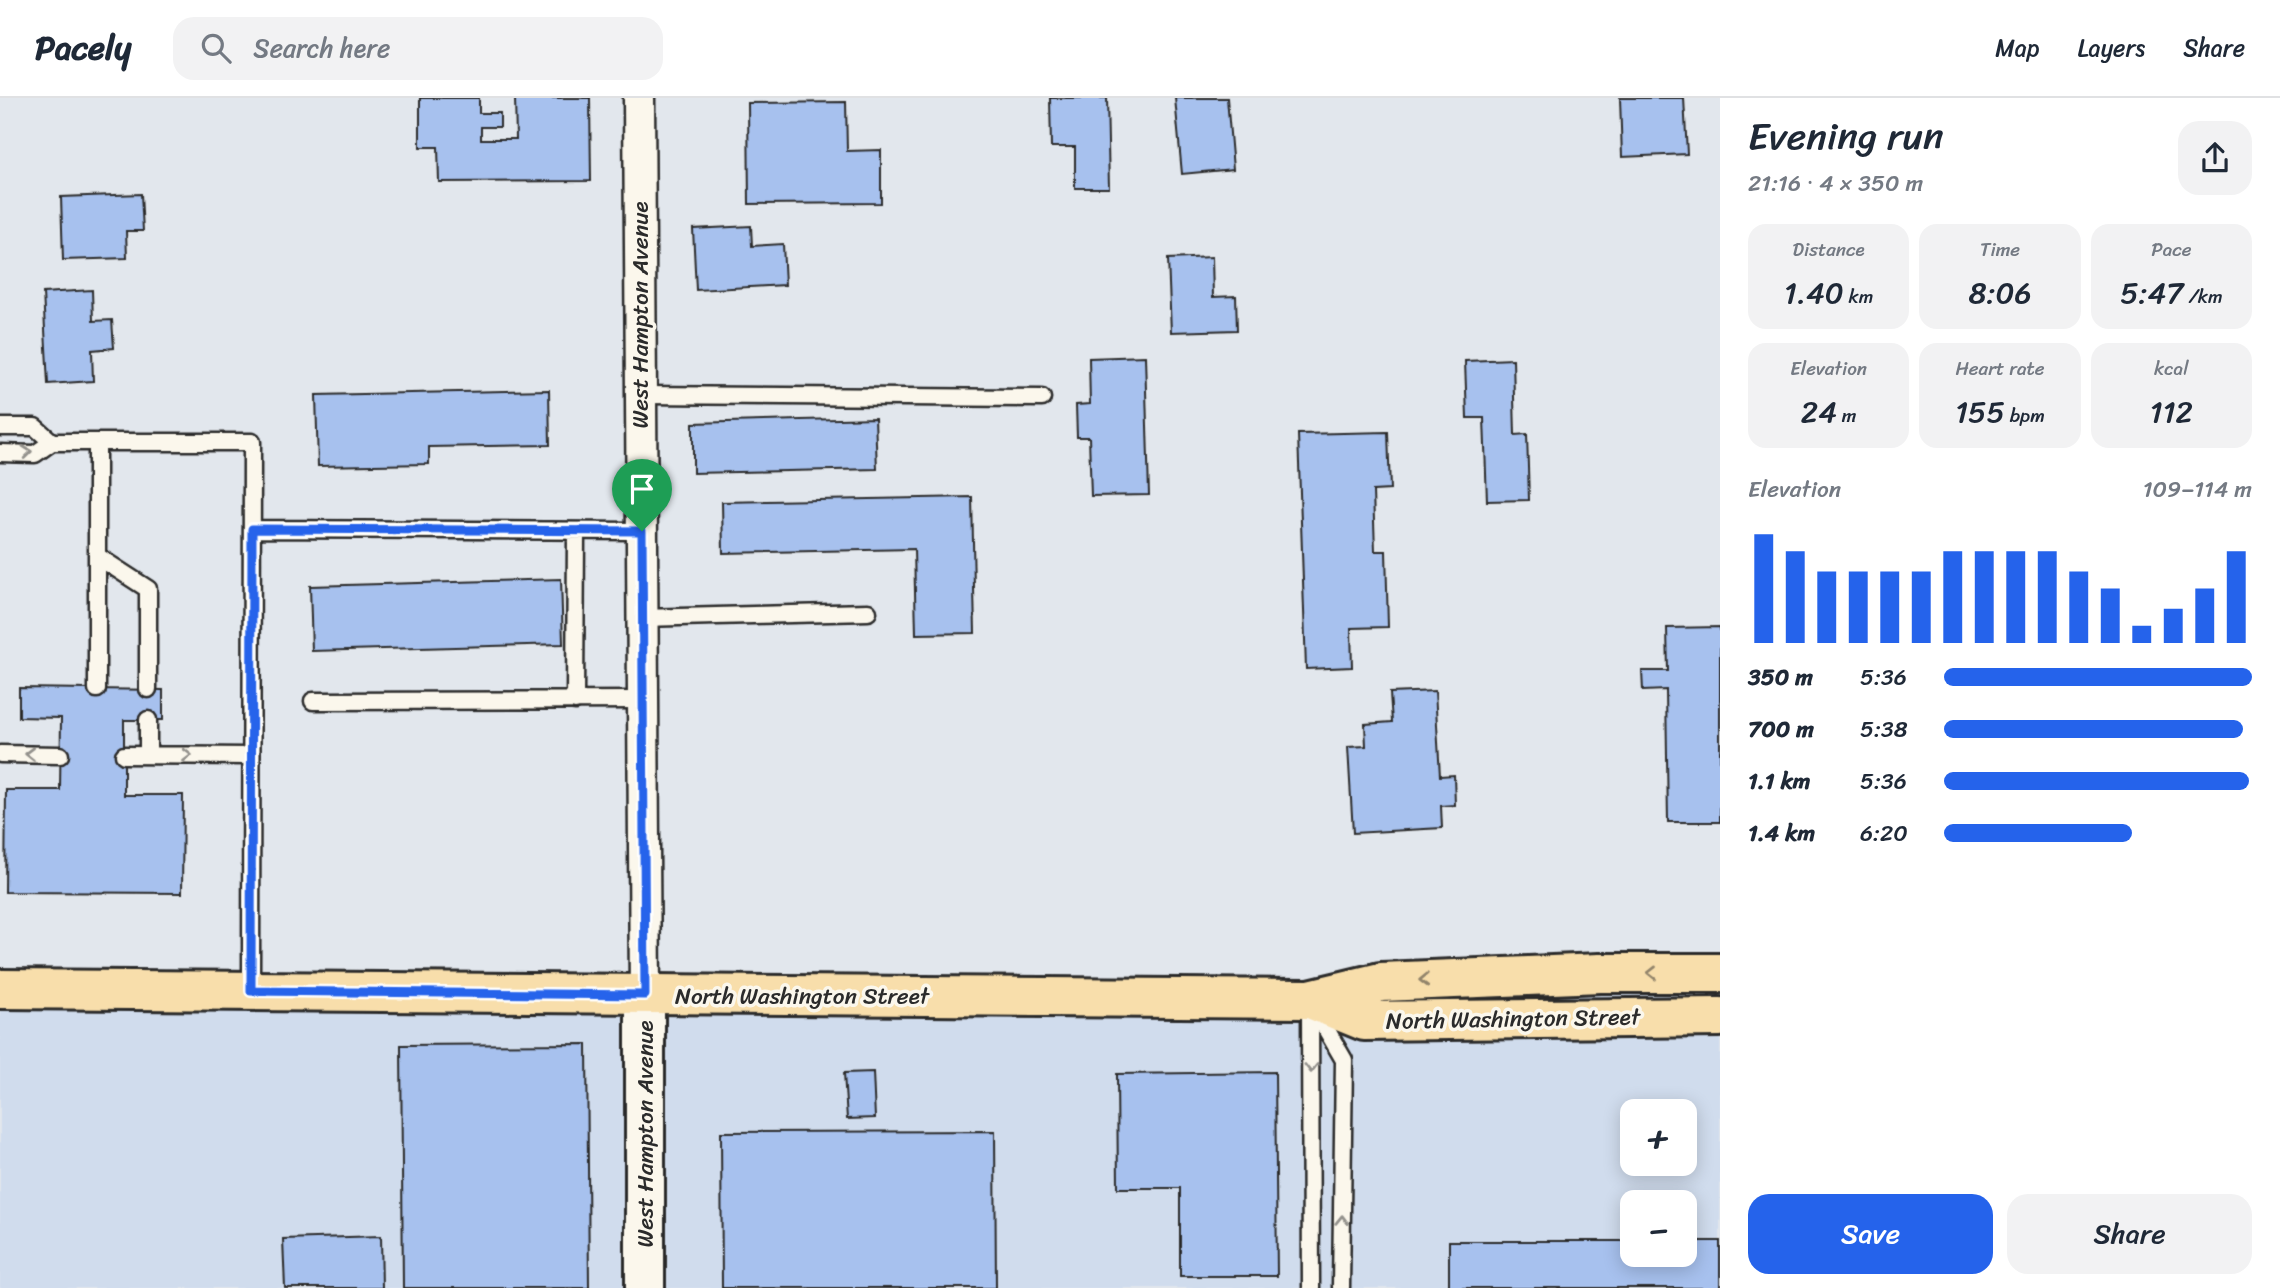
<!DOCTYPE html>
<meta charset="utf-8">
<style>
:root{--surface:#fff;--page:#f2f2f3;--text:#1f2937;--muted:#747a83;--line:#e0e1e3;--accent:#2563eb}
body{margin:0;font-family:Sriracha,sans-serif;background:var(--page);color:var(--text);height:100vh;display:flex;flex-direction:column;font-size:26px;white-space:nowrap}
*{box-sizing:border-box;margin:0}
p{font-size:23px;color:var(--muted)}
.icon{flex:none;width:38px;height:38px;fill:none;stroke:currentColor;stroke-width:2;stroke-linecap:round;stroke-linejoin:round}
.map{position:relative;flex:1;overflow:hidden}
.side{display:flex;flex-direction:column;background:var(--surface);width:560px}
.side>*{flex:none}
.fabs{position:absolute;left:1620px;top:1001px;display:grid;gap:14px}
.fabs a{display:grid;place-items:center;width:77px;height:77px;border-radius:14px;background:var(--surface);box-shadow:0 4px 18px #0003;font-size:35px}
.pin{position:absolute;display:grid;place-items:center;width:60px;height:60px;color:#fff;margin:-72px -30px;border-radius:50% 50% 50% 0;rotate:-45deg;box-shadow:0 0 7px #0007}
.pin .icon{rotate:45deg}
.round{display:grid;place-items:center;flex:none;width:74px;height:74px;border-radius:21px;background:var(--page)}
.summary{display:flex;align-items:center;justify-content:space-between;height:119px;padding:0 28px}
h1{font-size:38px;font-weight:600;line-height:52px}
.metrics{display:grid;grid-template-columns:repeat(3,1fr);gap:10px;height:119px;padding:7px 28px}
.metrics div{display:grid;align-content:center;border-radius:18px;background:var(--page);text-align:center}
.metrics b{font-size:30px;font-weight:600}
.metrics small{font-size:19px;font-weight:400}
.metrics p{font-size:19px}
.chart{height:196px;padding:14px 28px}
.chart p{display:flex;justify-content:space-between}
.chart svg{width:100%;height:126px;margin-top:7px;stroke:var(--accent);stroke-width:6}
.primary-button{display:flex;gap:14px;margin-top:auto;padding:14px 28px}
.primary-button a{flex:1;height:80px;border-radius:21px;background:var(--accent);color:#fff;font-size:28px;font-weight:600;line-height:80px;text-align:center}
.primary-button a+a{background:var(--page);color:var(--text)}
ul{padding:0 28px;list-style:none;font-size:23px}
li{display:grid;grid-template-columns:112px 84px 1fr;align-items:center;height:52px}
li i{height:18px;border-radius:9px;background:var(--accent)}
header{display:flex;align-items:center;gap:42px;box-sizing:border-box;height:98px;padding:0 35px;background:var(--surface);border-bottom:2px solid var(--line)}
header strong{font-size:33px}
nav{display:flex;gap:38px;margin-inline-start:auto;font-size:24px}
.search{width:490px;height:63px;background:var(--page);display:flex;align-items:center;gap:18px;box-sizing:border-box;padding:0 24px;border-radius:21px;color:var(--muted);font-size:26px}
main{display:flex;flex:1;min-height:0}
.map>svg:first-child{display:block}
.built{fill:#d0dced;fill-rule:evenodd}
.building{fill:#a7c1ee;stroke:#2b2b2b;stroke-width:2}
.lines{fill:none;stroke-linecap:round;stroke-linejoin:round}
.lane-casing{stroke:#2b2b2b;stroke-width:21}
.street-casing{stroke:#2b2b2b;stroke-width:35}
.secondary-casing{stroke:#2b2b2b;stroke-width:44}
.primary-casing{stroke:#2b2b2b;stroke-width:44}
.lane{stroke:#fbf7ec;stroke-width:16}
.street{stroke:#fbf7ec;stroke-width:30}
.secondary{stroke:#fbf7ec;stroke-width:38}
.primary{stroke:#f8deab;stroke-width:38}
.oneway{stroke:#93918c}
.oneway2{stroke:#92846b}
.route-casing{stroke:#fff;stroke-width:14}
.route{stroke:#2563eb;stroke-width:9}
.labels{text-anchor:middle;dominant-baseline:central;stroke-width:7;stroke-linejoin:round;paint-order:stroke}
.street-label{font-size:23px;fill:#2b2b2b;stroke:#fbf7ec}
</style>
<header>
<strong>Pacely</strong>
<div class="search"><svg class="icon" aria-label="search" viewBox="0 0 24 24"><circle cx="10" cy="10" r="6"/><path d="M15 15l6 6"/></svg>Search here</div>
<nav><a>Map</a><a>Layers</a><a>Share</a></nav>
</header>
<main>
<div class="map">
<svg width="1720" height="1190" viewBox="0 0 1720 1190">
<rect width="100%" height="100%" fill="#e2e7ed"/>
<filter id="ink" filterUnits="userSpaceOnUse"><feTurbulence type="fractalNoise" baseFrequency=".0143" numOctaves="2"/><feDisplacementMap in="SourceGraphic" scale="14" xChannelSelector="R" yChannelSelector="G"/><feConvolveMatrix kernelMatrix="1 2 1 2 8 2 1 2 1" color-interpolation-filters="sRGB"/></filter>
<g filter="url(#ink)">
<path class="built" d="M0,890L1720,897V1190H0ZM1633,1013H1685V1066H1633ZM1633,1104H1685V1157H1633Z"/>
<path class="building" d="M420,0H479V15H500V29H481V41H516L515,0H590L591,83L439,84L438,49H420Z
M1050,0H1107L1109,90H1075V49H1051Z
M1175,0H1227L1233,71L1182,76Z
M1620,0H1684L1687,56L1622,59Z
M846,4L847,53L881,52V105L749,106L748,5Z
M141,96L143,133H126L127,160L63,162L61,99Z
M751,128L752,148L783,146L785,187L696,192L693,131Z
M1212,159L1213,199L1236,198L1237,232L1171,234L1168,161Z
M92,192L93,223L112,222L114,250L92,252L93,283L48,286L43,195Z
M1145,258L1149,397L1091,398L1089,339H1077L1076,307L1090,306L1089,260Z
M1513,261L1515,337L1527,336L1529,402L1487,403L1484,320H1467L1465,263Z
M549,292L550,347L429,349V366L318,368L316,297Z
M875,320L877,371L693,375V325Z
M1388,334L1390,392L1373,393L1375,453H1386L1388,529L1351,530L1352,569L1306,571L1298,336Z
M972,399L975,535L916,536L914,451L723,455L722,404Z
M561,481L563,546L312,553L310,488Z
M1720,529V724H1668L1666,592L1643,593L1642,573H1668L1667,530Z
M19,590L163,592V622H124V697H183L182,795L5,794L6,692H60L61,620L19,619Z
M1435,593L1440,678L1454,677L1455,707L1441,708L1442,730L1353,735L1348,649L1366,648L1365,626L1392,624L1390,595Z
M587,946L589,1190H403L401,947Z
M873,974L875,1020L847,1021L844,975Z
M1275,974L1277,1178H1180V1090H1118L1117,976Z
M995,1033L996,1190H722L721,1034Z
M381,1138L382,1190H285L283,1141Z
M1449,1143H1633V1157H1685V1143H1720V1190H1449Z"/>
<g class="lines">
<g class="lane-casing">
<path id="lane" d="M641,297L1042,300
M0,329H35L52,344
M0,355L35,356L52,344H252L251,893
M252,431L642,433
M97,458L148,491V591
M642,520L868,514
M97,591V344
M313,603L643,602
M575,603L576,434
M148,622V657
M0,656L60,657
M124,657L250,658
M1310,904L1311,1190
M1314,910L1344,962L1341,1190"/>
</g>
<g class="street-casing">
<path id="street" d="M639,0L645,897"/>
</g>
<g class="secondary-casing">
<path id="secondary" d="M645,897V1190"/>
</g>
<g class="primary-casing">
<path id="primary" d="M0,891L1310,901L1381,884L1600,875H1720
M1310,901L1364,923L1720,919"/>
</g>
<use href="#lane" class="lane"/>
<use href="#street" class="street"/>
<use href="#secondary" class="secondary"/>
<use href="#primary" class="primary"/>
</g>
<defs><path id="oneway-chevron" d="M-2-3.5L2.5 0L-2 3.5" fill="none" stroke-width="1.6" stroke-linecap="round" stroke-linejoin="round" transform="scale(1.75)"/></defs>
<g class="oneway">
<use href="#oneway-chevron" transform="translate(27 354) rotate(-6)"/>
<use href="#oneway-chevron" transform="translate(30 656) rotate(-179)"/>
<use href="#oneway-chevron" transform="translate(187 657)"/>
<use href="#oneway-chevron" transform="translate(1311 970) rotate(90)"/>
<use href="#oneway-chevron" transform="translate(1342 1122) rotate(-89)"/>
</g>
<g class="oneway2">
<use href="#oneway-chevron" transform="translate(1652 875) rotate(-180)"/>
<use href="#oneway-chevron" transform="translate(1424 882) rotate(178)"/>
</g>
</g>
<g class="lines" filter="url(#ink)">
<g class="route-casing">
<path id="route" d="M252,431L642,433L645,897L251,893Z"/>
</g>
<use href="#route" class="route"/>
</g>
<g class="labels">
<g class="street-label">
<text transform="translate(640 217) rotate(-90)">West Hampton Avenue</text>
<text x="802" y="898">North Washington Street</text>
<text transform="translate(1513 921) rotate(-1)">North Washington Street</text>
<text transform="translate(645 1036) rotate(-90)">West Hampton Avenue</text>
</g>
</g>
</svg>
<div class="fabs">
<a>+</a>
<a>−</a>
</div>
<div class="pin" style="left:642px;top:433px;background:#1e9e55"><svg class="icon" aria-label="arrive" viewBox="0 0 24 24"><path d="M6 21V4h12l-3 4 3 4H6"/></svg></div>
</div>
<section class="side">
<div class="summary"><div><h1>Evening run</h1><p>21:16 · 4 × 350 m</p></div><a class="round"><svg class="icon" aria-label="share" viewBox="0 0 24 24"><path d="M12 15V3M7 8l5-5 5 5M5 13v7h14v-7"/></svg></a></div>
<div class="metrics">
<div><p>Distance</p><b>1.40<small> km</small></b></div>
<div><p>Time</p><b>8:06</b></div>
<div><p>Pace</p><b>5:47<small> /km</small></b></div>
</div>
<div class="metrics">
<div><p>Elevation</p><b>24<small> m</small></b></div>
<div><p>Heart rate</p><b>155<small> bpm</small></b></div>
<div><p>kcal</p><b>112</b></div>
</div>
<div class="chart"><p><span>Elevation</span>109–114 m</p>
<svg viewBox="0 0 160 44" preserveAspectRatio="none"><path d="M5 44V6M15 44V12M25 44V19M35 44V19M45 44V19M55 44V19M65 44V12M75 44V12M85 44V12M95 44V12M105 44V19M115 44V25M125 44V38M135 44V32M145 44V25M155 44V12"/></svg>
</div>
<ul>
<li><b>350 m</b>5:36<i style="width:100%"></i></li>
<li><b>700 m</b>5:38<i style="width:97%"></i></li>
<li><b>1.1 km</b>5:36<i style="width:99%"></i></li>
<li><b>1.4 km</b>6:20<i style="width:61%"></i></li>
</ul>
<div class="primary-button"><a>Save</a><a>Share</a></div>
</section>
</main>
